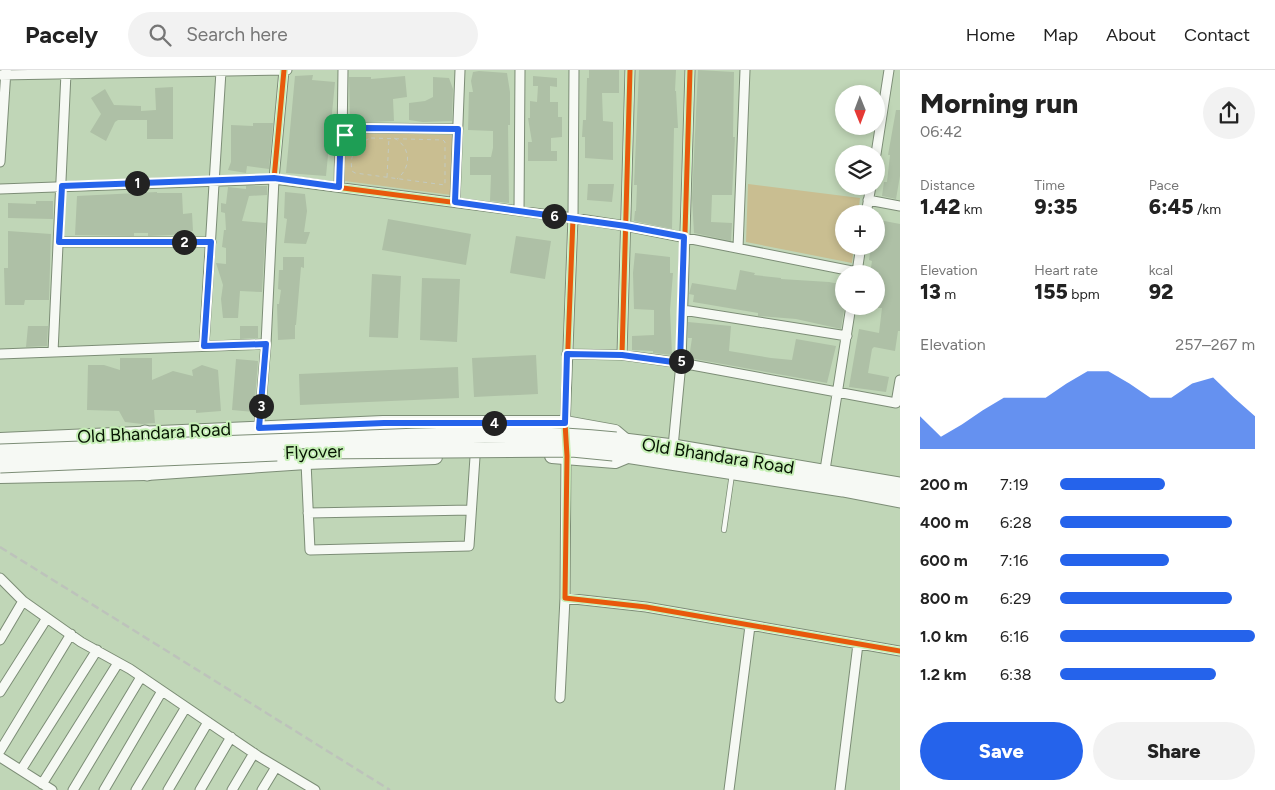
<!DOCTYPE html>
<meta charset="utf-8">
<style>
:root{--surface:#fff;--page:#f2f2f2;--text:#222;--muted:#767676;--line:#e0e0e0;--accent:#2563eb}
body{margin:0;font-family:Figtree,sans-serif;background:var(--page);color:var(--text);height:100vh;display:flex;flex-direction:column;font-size:19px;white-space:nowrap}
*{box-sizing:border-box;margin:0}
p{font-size:16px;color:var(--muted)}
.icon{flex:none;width:28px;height:28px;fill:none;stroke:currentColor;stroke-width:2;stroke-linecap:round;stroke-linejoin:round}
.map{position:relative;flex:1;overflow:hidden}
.side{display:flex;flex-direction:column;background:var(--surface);width:375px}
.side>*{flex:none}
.needle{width:32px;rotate:179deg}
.buttons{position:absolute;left:835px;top:15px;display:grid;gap:10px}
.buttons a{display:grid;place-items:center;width:50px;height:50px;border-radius:50%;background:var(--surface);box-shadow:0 2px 8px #0003;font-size:25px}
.pin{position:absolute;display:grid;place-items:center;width:42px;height:42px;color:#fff;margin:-21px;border-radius:10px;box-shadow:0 2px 8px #0006}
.km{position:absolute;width:25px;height:25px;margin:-12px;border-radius:50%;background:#222;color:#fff;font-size:14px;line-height:25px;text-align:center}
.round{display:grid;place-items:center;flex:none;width:52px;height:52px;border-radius:26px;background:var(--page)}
.head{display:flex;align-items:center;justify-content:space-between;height:85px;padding:0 20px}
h1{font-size:28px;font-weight:800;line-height:38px}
.figures{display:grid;grid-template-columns:repeat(3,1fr);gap:8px;height:85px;padding:5px 20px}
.figures div{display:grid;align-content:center}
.figures b{font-size:21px;font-weight:800}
.figures small{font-size:14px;font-weight:400}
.figures p{font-size:14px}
.chart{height:140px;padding:10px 20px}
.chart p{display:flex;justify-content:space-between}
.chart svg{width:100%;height:90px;margin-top:5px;fill:var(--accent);opacity:.7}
.action{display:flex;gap:10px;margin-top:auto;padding:10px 20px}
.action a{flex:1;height:58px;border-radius:30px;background:var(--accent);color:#fff;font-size:20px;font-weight:800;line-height:58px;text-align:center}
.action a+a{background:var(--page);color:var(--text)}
ul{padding:0 20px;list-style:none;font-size:16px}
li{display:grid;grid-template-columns:80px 60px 1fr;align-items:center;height:38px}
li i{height:12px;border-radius:6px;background:var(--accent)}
header{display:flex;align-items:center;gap:30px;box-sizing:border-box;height:70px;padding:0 25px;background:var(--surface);border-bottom:1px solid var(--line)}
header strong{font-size:24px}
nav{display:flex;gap:28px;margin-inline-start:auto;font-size:18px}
.search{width:350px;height:45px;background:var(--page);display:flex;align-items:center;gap:12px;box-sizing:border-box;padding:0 18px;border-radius:28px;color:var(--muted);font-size:19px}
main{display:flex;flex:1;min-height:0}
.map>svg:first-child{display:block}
.green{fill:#c9be91}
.building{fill:#aec0a6}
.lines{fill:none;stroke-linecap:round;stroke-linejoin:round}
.service-casing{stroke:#7c8d76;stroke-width:6}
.minor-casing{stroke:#7c8d76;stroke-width:11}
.primary-casing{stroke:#7c8d76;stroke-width:16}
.trunk-casing{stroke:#7c8d76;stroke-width:17}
.path{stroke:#c3cac0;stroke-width:1;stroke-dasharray:4 4;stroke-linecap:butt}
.service{stroke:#f6f9f4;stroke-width:4.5}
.minor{stroke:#f6f9f4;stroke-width:9}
.primary{stroke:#f6f9f4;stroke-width:14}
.trunk{stroke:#f6f9f4;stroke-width:15}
.rail{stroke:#bdc3bb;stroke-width:2.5;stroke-dasharray:8 4;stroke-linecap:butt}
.trunk-bridge-casing{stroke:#7c8d76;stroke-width:17;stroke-linecap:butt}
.trunk-bridge{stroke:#f6f9f4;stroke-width:15}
.cycleway-casing{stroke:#c7f0b7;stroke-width:8}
.cycleway{stroke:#e8590c;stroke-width:5}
.route-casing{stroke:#fff;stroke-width:10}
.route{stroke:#2563eb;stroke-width:6}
.labels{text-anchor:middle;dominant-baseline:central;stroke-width:4;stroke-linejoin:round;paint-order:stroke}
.street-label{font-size:18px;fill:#071503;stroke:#c7f0b7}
</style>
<header>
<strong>Pacely</strong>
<div class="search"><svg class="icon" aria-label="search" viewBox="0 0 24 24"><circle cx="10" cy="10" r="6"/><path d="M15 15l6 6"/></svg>Search here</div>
<nav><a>Home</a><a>Map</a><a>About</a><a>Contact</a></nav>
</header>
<main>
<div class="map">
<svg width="900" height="720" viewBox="0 0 900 720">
<rect width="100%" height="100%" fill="#c0d6b7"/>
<path class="green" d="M360,63L453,65L451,125L345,111C345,94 342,72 360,63Z
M748,114L860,128L858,144H844V176H854L852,193L746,172Z"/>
<path class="building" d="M589,0H619V23H602L603,51L613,52V90L585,88V67H582L583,50H586L587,8H589Z
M639,0H676L675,21H676L678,58H674L672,159L634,151L635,141H636L637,115H634Z
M698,0L734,2L733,67H735L732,125H712L711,152L732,153L731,171L694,163L692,128Z
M479,1L507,3L510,22V55H508L509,133L490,131L491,105H470V87H491L493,78V61L468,60L469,22H473L471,11L473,2Z
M313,5L312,10L335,12L326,106L286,103L295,6Z
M405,6L407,27L393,29L394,51L350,53L349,7H371V9Z
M533,6L557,8V17L550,16V32H558V47H562V67L551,68V81H557V91H528V72H532L528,48H530V31L537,32L538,16H533Z
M433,7L449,8L453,19L452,51L423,52L409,50V33L425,31L433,27Z
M173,17V69H147V50H118L115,52L106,71L90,62L101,44L91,28L105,19L114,35L141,36V41L156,40L155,18Z
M896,40H900V106L896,129L882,126L884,112H887L890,85H888Z
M253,53H273L269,99L247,96L246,103L228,100L231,92V55L253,56Z
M588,114H614L612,132L587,130Z
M246,116H267V125L249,126L242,151L266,153L262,222L240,221L238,248H223L221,229L223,215L216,193L226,194V178L222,177L224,160H226L225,143L221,142V133L226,134L228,117L246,119Z
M157,122V123H182L183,144L192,143L193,161L182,162V164L170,165L148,166V163H134V166L75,165L77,126Z
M285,122L305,124L307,141L304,162H310L306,174L284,173L287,149L284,148Z
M36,131H53V149L8,148V133L36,134Z
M388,149L471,164L466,195L382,180Z
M879,150L900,154V261H898L895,281L874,277L872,279L868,303L889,307L886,322L849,317L859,259L879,263L882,238H876V204H870L872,191L869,190L871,176H876Z
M8,161L51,164L49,230H25L24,235H5L4,198H8Z
M516,166L551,171L545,209L510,203Z
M635,183L670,187V203H673L670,240L672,285L653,283V281L632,280V266L654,265V240L634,239L633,203Z
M283,187H304V198L301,197L296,255H295V269L278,270L277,234H279L281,220L278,219L279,200H283Z
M740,200L755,203L754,205L781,208V209L829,212L844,215V240L841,259L796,249L758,246V243L693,232L694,225L689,224L692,213L736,220Z
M372,204L401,206L398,268L369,267Z
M422,208L460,209L457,272L420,270Z
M688,252L731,256L729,281L771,288L792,290L796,269L836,276L827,313L689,288L692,268H688Z
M28,256H48L47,276L26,277Z
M240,256H258V268L240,269Z
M536,285L538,324L474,327L472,288Z
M120,288H152V310L173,301L193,306L192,300L202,295L218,300L221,341L196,343V340H154L155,353L142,354L125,352L119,341L87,340L88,295H104L120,300Z
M236,289L258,291L254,342L232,340Z
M458,297L459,328L300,335L299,304Z"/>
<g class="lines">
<g class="service-casing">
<path id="service" d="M724,460L732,404"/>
</g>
<g class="minor-casing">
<path id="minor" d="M284,0L274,109L573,148L565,357
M574,0L573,148L626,156L857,202V204
M630,0L622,285L681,293L690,0
M0,5L287,0
M342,71L343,0
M876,84L889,0
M0,92L6,0
M339,117C340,104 337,73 347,63C352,59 359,59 365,58L458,59
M0,119L274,109L266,274
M868,130L900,136
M455,132L460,0
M519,141L520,0
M866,144L871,116
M59,172H211
M738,178L745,0
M857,202L861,176
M683,240L847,266
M204,276L221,1
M53,282L66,3
M0,284L266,274L259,358
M567,284L622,285
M673,377L681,293L896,333L900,310
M566,383L565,528L646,537L900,581
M306,392L310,480L469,476L475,387
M824,406L851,236
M308,443L471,440
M0,508L23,531L81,572L130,599L258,686L315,720
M0,570L23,531
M0,622L47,548
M560,628L565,528
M0,681L71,564
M0,687L52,720
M21,700L97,580
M42,714L118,593
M73,720L141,607
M104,720L162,621
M136,720L186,637
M168,720L208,652
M200,720L231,667
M232,720L254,683
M262,720L276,697
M729,720L750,556
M840,720L858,574"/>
</g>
<g class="primary-casing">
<path id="primary" d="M0,370L383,353H565L615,362L628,373
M552,386L615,391L627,386
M0,406L147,403L306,392L435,387"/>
</g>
<g class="trunk-casing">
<path id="trunk" d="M145,363L147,403
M616,370L673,377L900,415
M613,383L843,419L900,430"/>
</g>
<path class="path" d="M371,68L443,70L445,72V115L355,103L352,101C349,85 356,73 371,68Z
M394,68C411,77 412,97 397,109
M387,107L389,68"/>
<use href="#service" class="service"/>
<use href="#minor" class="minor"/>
<use href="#primary" class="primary"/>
<use href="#trunk" class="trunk"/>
<path class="rail" d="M0,477L390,720"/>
<g class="trunk-bridge-casing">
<path id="trunk-bridge" d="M315,381L572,379L613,383
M0,382C107,379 214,375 321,370C419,366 519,360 616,370
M0,395L277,383"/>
</g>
<use href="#trunk-bridge" class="trunk-bridge"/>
<g class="cycleway-casing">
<path id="cycleway" d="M284,0L274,109L573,148L565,353L567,386L565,528L646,537L900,581
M630,0L622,285L681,293L690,0"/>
</g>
<use href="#cycleway" class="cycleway"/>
</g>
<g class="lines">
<g class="route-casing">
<path id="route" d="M365,58L458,59L455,132L626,156L684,167L680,293L622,285L567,284L565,353H384L259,358L266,274L204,276L211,172H59L62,116L274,108L339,117L340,86L345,65L352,60Z"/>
</g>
<use href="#route" class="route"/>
</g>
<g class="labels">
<g class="street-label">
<text transform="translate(154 363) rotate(-3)">Old Bhandara Road</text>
<text transform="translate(314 382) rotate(-2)">Flyover</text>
<text transform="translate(718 386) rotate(9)">Old Bhandara Road</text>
</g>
</g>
</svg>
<div class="buttons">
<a><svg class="needle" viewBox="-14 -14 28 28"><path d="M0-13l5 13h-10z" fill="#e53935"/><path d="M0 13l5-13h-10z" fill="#767676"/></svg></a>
<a><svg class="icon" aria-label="layers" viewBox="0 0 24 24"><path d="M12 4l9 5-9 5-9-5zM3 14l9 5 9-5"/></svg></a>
<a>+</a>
<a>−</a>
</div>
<div class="pin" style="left:345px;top:65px;background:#1e9e55"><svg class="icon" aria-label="arrive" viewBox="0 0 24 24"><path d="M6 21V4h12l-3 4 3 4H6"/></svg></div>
<b class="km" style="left:137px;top:113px">1</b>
<b class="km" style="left:184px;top:172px">2</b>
<b class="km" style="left:261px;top:336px">3</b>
<b class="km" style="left:494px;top:353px">4</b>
<b class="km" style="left:681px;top:291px">5</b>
<b class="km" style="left:554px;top:146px">6</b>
</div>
<section class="side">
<div class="head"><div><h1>Morning run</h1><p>06:42</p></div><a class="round"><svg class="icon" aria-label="share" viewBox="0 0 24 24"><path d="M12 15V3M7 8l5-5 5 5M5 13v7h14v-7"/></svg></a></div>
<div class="figures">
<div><p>Distance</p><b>1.42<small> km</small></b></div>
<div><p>Time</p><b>9:35</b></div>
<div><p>Pace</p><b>6:45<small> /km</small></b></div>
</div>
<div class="figures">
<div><p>Elevation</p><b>13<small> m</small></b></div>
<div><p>Heart rate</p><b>155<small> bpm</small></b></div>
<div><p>kcal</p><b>92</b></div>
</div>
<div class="chart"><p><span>Elevation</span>257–267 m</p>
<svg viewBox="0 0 160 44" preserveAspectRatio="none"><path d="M0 44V28L10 38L20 32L30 25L40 19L50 19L60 19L70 12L80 6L90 6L100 12L110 19L120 19L130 12L140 9L150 19L160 28V44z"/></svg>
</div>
<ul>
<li><b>200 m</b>7:19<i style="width:54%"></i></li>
<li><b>400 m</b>6:28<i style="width:88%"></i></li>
<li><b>600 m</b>7:16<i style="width:56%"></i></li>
<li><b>800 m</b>6:29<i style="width:88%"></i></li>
<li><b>1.0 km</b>6:16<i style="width:100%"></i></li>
<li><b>1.2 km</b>6:38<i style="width:80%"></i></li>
</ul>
<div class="action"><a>Save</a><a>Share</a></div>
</section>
</main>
